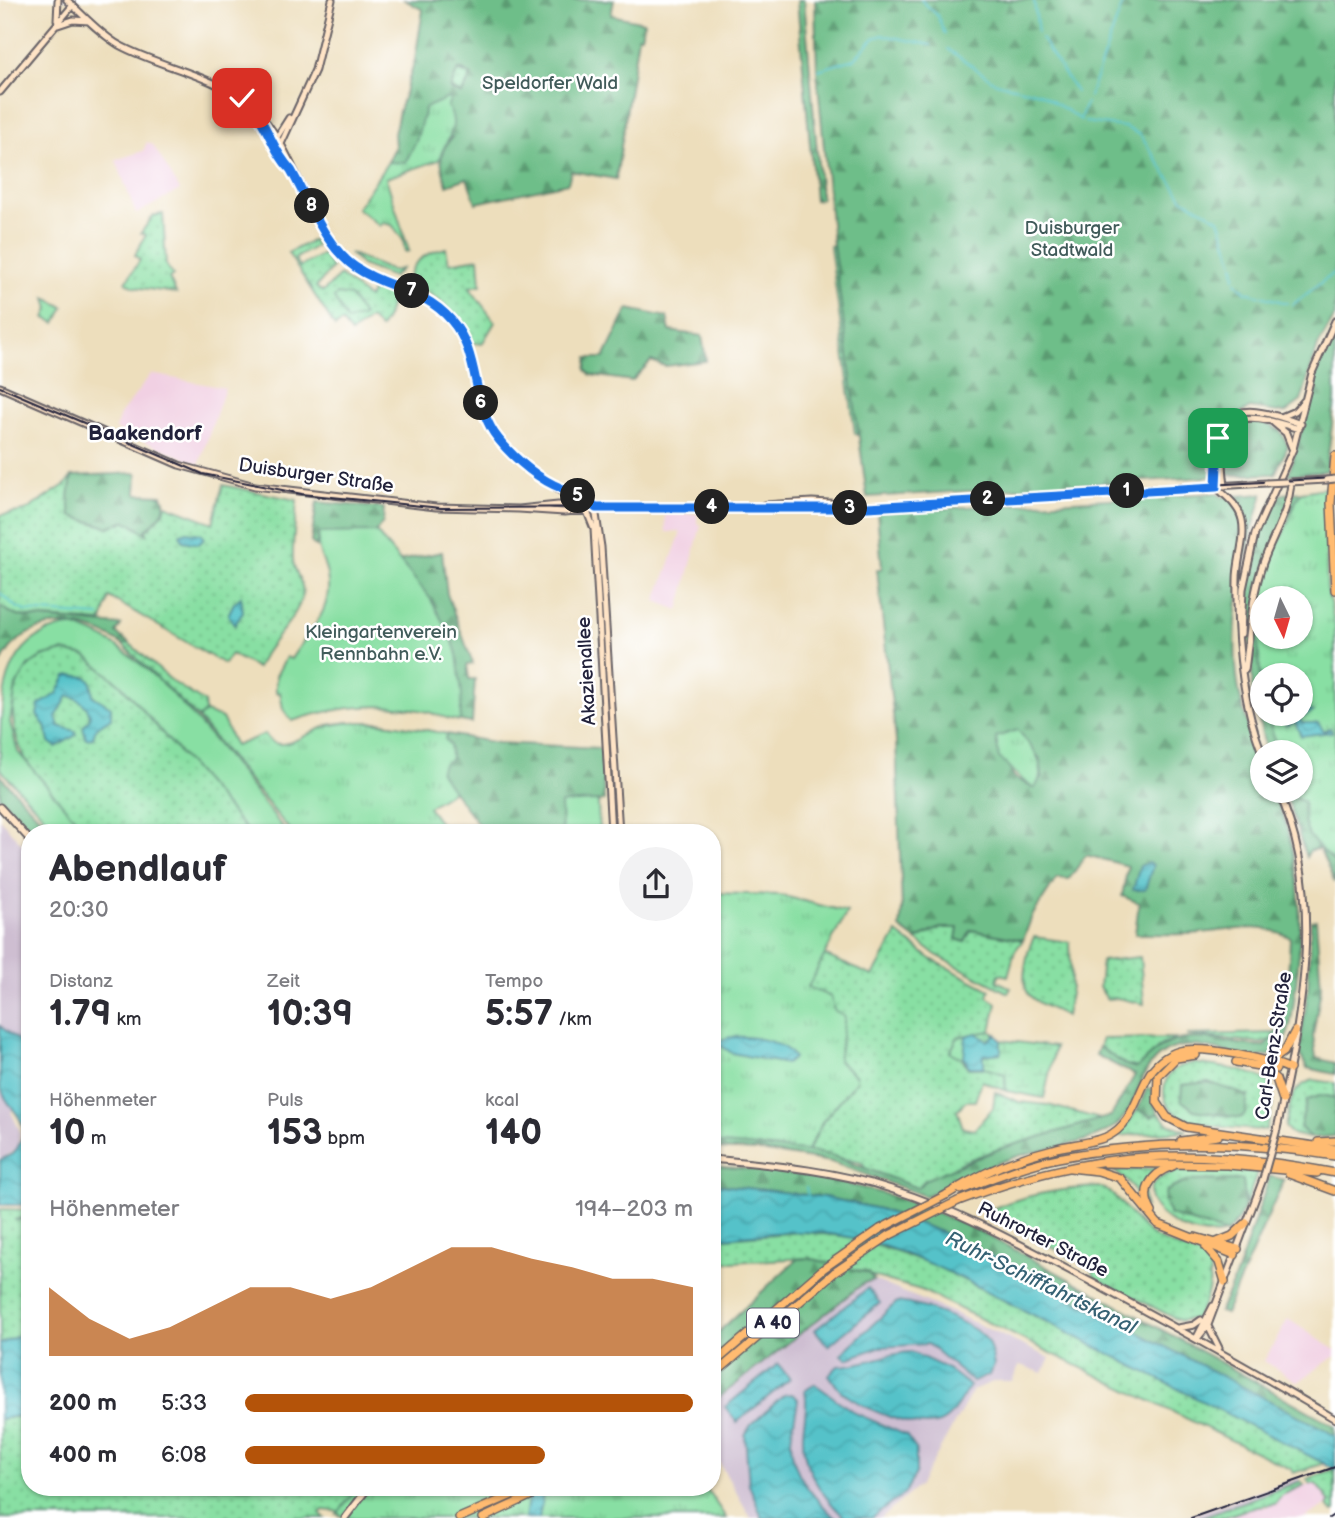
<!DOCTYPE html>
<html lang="de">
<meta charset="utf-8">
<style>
:root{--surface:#fff;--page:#f2f2f3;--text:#2b2b33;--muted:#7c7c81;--accent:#b45309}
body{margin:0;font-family:"Balsamiq Sans",sans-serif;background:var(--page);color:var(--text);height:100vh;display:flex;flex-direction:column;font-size:26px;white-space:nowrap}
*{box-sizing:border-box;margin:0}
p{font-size:23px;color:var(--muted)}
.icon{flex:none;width:38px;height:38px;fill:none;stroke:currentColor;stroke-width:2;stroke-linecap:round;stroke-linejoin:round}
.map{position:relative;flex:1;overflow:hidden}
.side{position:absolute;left:21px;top:824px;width:700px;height:672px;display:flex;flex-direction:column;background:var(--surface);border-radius:28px;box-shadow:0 2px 5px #0004}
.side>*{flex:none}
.needle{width:46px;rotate:175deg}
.buttons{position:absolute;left:1250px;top:586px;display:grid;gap:14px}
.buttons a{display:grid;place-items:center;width:63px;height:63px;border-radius:50%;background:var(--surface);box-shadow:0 2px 5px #0004;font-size:35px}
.pin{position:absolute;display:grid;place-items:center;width:60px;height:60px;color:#fff;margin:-30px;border-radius:14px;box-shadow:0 4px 10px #0006}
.km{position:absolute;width:35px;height:35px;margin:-18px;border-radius:50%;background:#222;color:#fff;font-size:19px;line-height:35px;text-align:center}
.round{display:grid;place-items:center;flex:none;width:74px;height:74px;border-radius:37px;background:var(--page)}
.head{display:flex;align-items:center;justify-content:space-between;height:119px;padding:0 28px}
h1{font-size:38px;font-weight:700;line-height:52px}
.stats{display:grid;grid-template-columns:repeat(3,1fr);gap:10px;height:119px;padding:7px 28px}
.stats div{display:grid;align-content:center}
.stats b{font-size:35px;font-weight:700}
.stats small{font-size:19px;font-weight:400}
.stats p{font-size:19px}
.chart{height:196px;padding:14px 28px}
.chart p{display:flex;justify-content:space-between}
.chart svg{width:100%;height:126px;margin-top:7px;fill:var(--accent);opacity:.7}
ul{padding:0 28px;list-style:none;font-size:23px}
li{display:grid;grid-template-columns:112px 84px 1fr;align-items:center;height:52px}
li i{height:18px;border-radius:9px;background:var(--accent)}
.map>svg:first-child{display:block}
.built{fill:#f1d0e3}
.industrial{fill:#cebed1}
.grass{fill:url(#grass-dots);stroke:#55806f;stroke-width:2}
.forest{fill:url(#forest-firs);stroke:#487062;stroke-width:2;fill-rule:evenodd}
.wetland{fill:url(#wetland-marsh);stroke:#55806f;stroke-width:2}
.park{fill:url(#park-tufts);stroke:#55806f;stroke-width:2;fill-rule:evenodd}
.garden{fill:#88dfa3;stroke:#55806f;stroke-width:2}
.water{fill:url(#water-waves);stroke:#3b7282;stroke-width:2}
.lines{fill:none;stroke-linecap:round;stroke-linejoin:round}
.stream{stroke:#54c2c9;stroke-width:2}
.secondary-casing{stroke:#696468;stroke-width:9}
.highway-casing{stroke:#696468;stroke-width:10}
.secondary{stroke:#ffe4c6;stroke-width:5}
.highway{stroke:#ffbb71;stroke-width:7}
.tram{stroke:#22223b;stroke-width:2}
.rail{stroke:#22223b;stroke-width:2}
.secondary-bridge-casing{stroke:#696468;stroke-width:9;stroke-linecap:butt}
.highway-bridge-casing{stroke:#696468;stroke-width:10;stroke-linecap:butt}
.secondary-bridge{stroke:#ffe4c6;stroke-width:5}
.highway-bridge{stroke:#ffbb71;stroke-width:7}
.route-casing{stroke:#fff;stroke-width:14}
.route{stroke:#1a73e8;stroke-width:9}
.labels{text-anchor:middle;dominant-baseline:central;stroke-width:5;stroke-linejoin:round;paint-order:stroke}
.shield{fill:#fff;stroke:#646476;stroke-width:2}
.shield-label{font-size:18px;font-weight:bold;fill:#22223b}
.park-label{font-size:19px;fill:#415b5a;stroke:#fff}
.street-label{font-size:19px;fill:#22223b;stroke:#fff}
.neighbourhood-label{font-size:21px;font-weight:bold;fill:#22223b;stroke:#fff}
.water-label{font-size:21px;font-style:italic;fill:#366274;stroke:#fff}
</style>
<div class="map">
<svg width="1335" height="1518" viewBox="0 0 1335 1518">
<defs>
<pattern id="grass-dots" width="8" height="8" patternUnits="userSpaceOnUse" patternTransform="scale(1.75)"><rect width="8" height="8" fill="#88dfa3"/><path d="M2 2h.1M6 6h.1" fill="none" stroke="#75bf8d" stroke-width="1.8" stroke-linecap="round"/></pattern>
<pattern id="forest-firs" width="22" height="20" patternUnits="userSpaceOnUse" patternTransform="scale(1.75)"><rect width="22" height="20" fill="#6ebe89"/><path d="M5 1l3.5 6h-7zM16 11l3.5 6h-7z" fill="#5a9a71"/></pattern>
<pattern id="wetland-marsh" width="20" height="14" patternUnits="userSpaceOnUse" patternTransform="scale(1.75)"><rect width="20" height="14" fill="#88dfa3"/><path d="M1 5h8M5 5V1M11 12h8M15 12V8" fill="none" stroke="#75bf8d"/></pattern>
<pattern id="park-tufts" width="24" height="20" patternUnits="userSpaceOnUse" patternTransform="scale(1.75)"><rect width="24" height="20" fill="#88dfa3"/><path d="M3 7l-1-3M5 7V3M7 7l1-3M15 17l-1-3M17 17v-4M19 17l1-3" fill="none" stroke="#75bf8d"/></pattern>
<pattern id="water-waves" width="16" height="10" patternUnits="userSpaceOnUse" patternTransform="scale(1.75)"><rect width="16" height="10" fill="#54c2c9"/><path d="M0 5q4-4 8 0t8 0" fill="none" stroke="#49a6ae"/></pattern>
</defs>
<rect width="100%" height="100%" fill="#fff"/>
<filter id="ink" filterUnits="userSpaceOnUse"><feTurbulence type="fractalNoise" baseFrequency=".0143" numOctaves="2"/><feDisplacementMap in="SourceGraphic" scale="14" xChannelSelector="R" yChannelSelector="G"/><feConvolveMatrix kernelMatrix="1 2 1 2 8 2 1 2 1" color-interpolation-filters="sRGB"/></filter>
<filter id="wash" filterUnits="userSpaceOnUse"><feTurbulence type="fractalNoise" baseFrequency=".00686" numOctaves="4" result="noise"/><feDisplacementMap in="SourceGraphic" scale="28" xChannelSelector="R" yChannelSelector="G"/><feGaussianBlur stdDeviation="1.57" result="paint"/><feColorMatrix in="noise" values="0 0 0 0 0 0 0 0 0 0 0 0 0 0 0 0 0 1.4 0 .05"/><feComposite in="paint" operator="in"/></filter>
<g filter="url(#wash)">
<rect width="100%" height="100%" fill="#eddebc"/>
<path class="built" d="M147,142L153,145L180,190L136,214L116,160L143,151Z
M151,374L225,388L199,464L115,429L120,415Z
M665,514H697V523L701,525L679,610L656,601L681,532H666Z
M1288,1319L1335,1350V1356L1298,1382L1264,1361Z
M1315,1484L1330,1503L1304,1518H1222L1256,1506L1266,1507L1282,1495L1304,1485Z"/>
<path class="industrial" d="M0,819L30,853V1050L0,1026Z
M0,1091L13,1109L11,1112L20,1131L18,1148L0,1160Z
M874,1280L954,1313L1050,1358L1043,1373L1020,1365L1012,1381H995L973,1390L920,1485L881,1518H751L712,1450V1403L864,1283Z
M1298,1478L1301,1481L1199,1518H1182Z"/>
<path class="grass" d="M458,70L471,76L461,94L450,89Z
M163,214L166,265L173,275L169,278L176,293L134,287L126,282L140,260L135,255L146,235L141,233L153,216Z
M313,240L316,246L295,259L300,267L323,254L332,268L316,287L323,292L340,275L368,298L376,285L394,291L387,317L380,329L370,318L351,333L342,322L335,327L288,253Z
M833,245L859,435L855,433L830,246Z
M446,248L449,263L479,258L481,285L469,287L495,322L482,344L474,343L443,303L408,279C412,260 428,252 446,248Z
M72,476C66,514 89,533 126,521L146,530L164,512L166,505L213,523L223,485L297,500C296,519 292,540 293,560C294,575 307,583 301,600C294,622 267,644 257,668L231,654L224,664L109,597L102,622L17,616L0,607V515L25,511L66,484Z
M129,643L173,682L204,702L205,712L198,718L123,645Z
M63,651L86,656L121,685L249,833H87C49,790 0,752 16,688C23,665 40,655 63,651Z
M940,928H959L956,939L965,942L971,930L1023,940L1015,951L1008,976L999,974L997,981L1011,988L1008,993L936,955L916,940Z
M897,933L931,959L990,990L988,997L997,1003L991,1031L958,1037L950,1052L962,1058L968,1068H985L1005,1074L1006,1091L982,1081L975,1101H966L957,1110L963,1128L974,1130L993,1108L995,1092L1019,1102L1048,1105L1104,1120L999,1149L965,1161L917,1188L865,1169L863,1163L807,1151L823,1121L856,1081V1076L838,1061L831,997L807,988L824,955L873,976Z
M1034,937L1070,942L1071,987L1066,1016C1040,1002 1020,1002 1025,969C1027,957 1028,948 1034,937Z
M1140,957L1144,1004L1117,998L1107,999L1099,987L1102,961Z
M1275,1033L1272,1039L1263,1043L1186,1035Z
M1177,1038L1161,1045L1138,1068L1126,1065L1099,1047L1102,1039Z
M1193,1063C1210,1066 1264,1070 1271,1086C1277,1099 1269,1117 1266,1130C1239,1128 1154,1130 1165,1084C1169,1069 1179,1066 1193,1063Z
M1314,1080L1335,1083V1098L1322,1095L1300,1127L1310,1138L1292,1134L1285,1127C1290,1105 1290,1086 1314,1080Z
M1138,1109L1151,1117L1158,1113L1169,1124L1187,1131L1114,1136L1126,1126Z
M1161,1168C1146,1178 1141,1190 1146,1208L1128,1182L1114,1171Z
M1204,1168L1257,1172L1246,1206L1242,1180L1170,1215L1226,1233C1174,1247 1097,1173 1204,1168Z
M1101,1187C1123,1198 1130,1219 1149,1233C1165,1246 1191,1249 1209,1261C1212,1283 1208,1299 1196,1318L1180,1321L1094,1277L1093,1269L986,1212C1019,1195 1064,1188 1101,1187Z
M0,1209L30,1210V1216L14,1220L30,1219V1341L0,1344Z
M803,1232L851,1237L932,1264L1326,1463L1293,1473L1291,1469L921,1290L809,1258L712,1263V1239Z
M30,1414V1488H530L351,1518L342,1512L323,1510L320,1513L325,1518H0V1419Z
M1335,1469V1511L1333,1512L1327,1505L1330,1502L1316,1484H1311L1307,1479Z
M1301,1481L1304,1485L1282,1495L1275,1504L1256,1506L1222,1518H1199Z"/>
<path class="forest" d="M405,0H614L611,15L644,22L641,36H638L616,179L571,171L568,183L476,203L467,178L447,185C440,163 437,154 452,137L416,142L405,164L388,162L395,146L394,134L399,111L415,60L423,10ZM458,70H463L471,76L462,94L450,89Z
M797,0H804L821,199L815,200Z
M815,0H1335V316L1318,346L1301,401L1285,413L1250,408L1223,424L1215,443L1214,473L1210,477L867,497L833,245L817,73Z
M628,309L667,317L670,331L702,336L706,361L665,366L651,361L632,381L591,375L586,370L588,358H604Z
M1335,327V401L1326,471L1288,475C1306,426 1311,373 1335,327Z
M1255,419L1280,430L1288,446L1275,474L1226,475C1225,446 1221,426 1255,419Z
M137,473L136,494L162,495C170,512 158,518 146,530L147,534L126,521L108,527L71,516L69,497L72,476Z
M1302,492C1282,521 1260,577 1258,612C1257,646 1262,680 1262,714H1268L1277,752H1266L1252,689V650L1245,628L1249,584L1259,535L1275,495Z
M1216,493L1222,497L1263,494C1243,557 1228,625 1239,691C1245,725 1262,757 1262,791H1273C1301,853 1304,917 1296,985C1293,1008 1292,1030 1280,1051C1245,1071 1201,1031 1165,1052C1136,1068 1140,1107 1115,1126C1090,1145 1048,1147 1018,1156C986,1165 955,1183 925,1196L831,1162L760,1151L712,1149V1124L856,1076V1081L823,1121L808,1151L831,1155L917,1188L926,1179L999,1149L1111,1116L1135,1075L1096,1055L1099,1047L1126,1065L1137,1068C1179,1020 1210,1044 1264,1046C1288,1034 1289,963 1290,937C1259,922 1234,930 1202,933C1180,935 1157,934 1135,934L1139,903L1122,896L1128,866L1086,855L1069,879L1057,878L1032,916L1023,940L971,930L965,942L956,939L958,928H940L916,940L900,928L902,909L896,741L877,570L882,568L877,512ZM1018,731L1040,759L1042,776L1034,788L1015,778L1006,763Z
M317,502L384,508L383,522L376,532L369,534L319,533L316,547L311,542Z
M442,552L447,594L473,664L467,665L469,679H475L472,723L460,721C464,651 443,614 399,561Z
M0,607L17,616L121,625L116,633L129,643L123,645C84,617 23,614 0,665Z
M349,722H379L498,743L599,748L602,751L604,801L561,803L562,833H485L453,791L435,802L328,725Z
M0,774L3,779L54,833H34L0,797Z
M1285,791H1292L1295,798L1304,801C1301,834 1312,841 1335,862V883L1320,849L1310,850L1306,857Z
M1316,920L1321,988L1313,1035L1316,1058L1335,1063V1074L1307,1068L1299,1053L1308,990L1311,921Z
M1208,1082L1248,1096L1245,1114L1240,1118L1194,1110L1181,1100L1182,1085Z
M1147,1088L1152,1089L1153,1102L1158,1113L1151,1117L1138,1109Z
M1322,1095L1335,1098V1136L1310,1138L1300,1127L1307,1100Z
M712,1166C779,1171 846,1179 909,1202C967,1222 1022,1254 1076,1283C1163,1330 1249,1378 1335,1426V1436L954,1237L879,1209L824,1197L712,1184Z
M1270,1176L1284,1180L1225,1314L1219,1312L1235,1278Z
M1243,1180C1246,1205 1245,1216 1226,1233L1170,1215L1164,1201L1166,1191L1187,1181Z
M809,1258L869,1273L874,1280L864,1283L712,1403V1338L797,1259Z"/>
<path class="wetland" d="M991,1031L1001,1040L1055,1047L1044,1098L1006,1091L1005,1074L985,1068H968L962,1058L950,1052L958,1037Z"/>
<path class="park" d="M448,98L451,99L447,106C462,128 445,139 439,160L386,178L409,251L405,252L403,240L392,225L383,223L380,226L357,208L388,162L405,163L416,142L425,108Z
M349,253L392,271L401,269L393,277L361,265Z
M337,294L350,296L363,316L347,321L334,298Z
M46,298L64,307L56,323L45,318L49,309Z
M1325,488L1327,588L1335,625V862C1312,841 1301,834 1304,802L1295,798L1292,791H1300V752H1277L1268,714H1300V676H1262V689C1258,651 1253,608 1267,570C1275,547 1290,524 1296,500L1302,492ZM1262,598H1300V637H1262Z
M205,712L222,718L235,746L265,734C278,759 309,730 328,726C368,716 408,727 448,734L445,739L450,745L451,759L443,764L440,772L453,791L428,807L447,833H292L198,718Z
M1018,730C1033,750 1050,764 1035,788C1013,777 1015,768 999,758L996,737Z
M712,893L780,895L847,912L808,987L831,997L834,1010L845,1017L838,1061L856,1076V1081L823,1121L807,1151L712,1143Z
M357,1488H706L726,1518H347L337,1514Z"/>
<path class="garden" d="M376,532L430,598L452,639L457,654L462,694L460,721C449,720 439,715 428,712C382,701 336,707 292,721L283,709L280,692L276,693V676L286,657L291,659C308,631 334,612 327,575C324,556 315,555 319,533Z
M69,626C145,636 240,775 287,833H249L121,685L86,656L63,651L41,657L28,666L16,686L10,722L18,752L87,833H59L0,769C0,702 0,636 69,626Z
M598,801L599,828L590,829V833H562L561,803Z"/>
<path class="water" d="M186,532L201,534L204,539L199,544L183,541L180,534Z
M241,597L243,612L235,625L228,615L234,603Z
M72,675L86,677L91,681L93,696L111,707V718L96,728L93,738L86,739L83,727L90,718C90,708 79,697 68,696L56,717L59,726L75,731L76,735L56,747L49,742L45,726L37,715L39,705L57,694L66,676Z
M1300,708L1313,712L1299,718L1302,723H1318L1324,731L1330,728L1332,732L1301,736L1295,722L1285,726L1295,714H1300Z
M1148,863L1153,865L1145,890H1133L1140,866Z
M0,1026L30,1050V1205H0V1160L13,1154C40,1120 6,1112 0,1086C0,1069 0,1044 0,1026Z
M712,1031L716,1041C722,1041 726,1037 732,1037C751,1036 784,1040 794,1058L786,1064L732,1053L721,1046L713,1050L712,1056Z
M976,1033L988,1041L996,1034L1001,1040V1053L984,1055V1067H969L964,1058L966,1036Z
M712,1184L824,1197L879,1209L954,1237L1324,1429L1335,1436V1469L963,1279C913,1255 859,1233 804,1232C773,1231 742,1237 712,1239Z
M868,1288L880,1303L828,1346L815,1330Z
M897,1302C923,1305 959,1318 981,1334C990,1341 992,1354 994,1365L989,1375L973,1382L928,1344L879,1347L847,1359L841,1354Z
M20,1335L30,1341V1414L0,1419V1344Z
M911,1352L946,1368L970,1386C961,1398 953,1418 939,1423C915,1432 861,1407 842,1392C837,1388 833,1380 829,1375L838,1366C863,1366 886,1353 911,1352Z
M778,1364L790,1379L737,1422L725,1407Z
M815,1384L855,1413L906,1435L916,1449V1473L905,1493L872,1518H845C823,1497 802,1468 803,1436C803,1420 809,1408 805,1391Z
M792,1394L798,1399C797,1413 791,1429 791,1443C792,1475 814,1497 835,1518H762L749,1484L745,1435L751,1425L784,1395Z
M530,1488H544L539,1518H525Z"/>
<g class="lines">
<path class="stream" d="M921,0L937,15L945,34
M1034,0L1038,33
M1041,38L1076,92
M948,49L996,83L1040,93L1081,120
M818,70L854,59L874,38L883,35L931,45
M1089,97L1124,0
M1080,119L1086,103
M1085,122L1125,127L1140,135L1183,199L1219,219L1233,261
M1234,265L1235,278
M1236,282L1246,292L1287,303
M1292,305L1335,272
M0,593L16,607L26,611L99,616
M806,1187L808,1196"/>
</g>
</g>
<g filter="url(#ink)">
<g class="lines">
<g class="secondary-casing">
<path id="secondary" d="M67,0C83,15 100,34 119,45C161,68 217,75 253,108C294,145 303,211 339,253C366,286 414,283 444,313C481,350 468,394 494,433C507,452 533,475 554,485C569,492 584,497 595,508
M57,20L58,0
M58,25L73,20L89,21
M0,92L73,5
M262,119L289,168
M277,137L289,118
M281,144L315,70L332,0
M0,387L179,465L255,486L436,507L519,509L558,505L583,508
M1281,417L1295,411L1304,401
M1274,423L1286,433L1292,448
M1290,482L1326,480
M1225,486C1216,413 1235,408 1299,429
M555,487L586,509L594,529L611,833
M764,505L812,502L862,505
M595,508L601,547L619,833
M519,509L564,512L616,508H850L1266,483
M1241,634L1243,589L1255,534L1293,449L1312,373L1335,321
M1245,670C1250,635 1251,597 1263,563C1273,535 1289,512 1291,482
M1262,753C1241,699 1236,636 1237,579C1237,560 1246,539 1242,520C1239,506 1226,496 1216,487C1218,413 1225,396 1301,424
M0,807L30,840
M1277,1129C1301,1020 1327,897 1278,791
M712,1159C772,1165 833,1170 891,1189C962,1211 1027,1248 1093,1283C1175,1327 1255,1371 1335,1419
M1208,1326L1219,1348
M1178,1328L1194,1325L1201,1320
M1197,1337L1213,1306
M1197,1339L1208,1325L1263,1179
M345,1518L368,1488"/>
</g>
<g class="highway-casing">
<path id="highway" d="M1335,456L1331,503L1335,590
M1196,1055L1176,1058L1158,1076L1157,1102L1167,1117L1186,1127L1335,1149
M1236,1062L1276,1069
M1270,1062L1284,1052L1295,1031
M1263,1068L1276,1079L1283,1100
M1181,1141L1218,1136
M1318,1142L1335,1141
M1105,1163L1228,1165L1317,1173
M1070,1168L1098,1171L1120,1178L1158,1224L1235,1255
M1289,1174L1335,1191
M961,1190C993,1178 1024,1165 1058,1158C1148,1140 1244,1141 1335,1156
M946,1195C979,1174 1015,1158 1053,1149C1071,1144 1089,1144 1106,1137C1133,1125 1136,1096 1150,1073C1158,1061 1171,1052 1185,1050C1210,1047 1268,1059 1290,1069
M958,1201C1094,1149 1193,1145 1335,1173
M1152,1212C1139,1191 1151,1173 1173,1166
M1195,1237L1238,1249
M1217,1242L1232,1236L1246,1223
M1206,1247L1219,1262L1225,1282
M712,1365L823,1269L880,1229
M712,1376L835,1272
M459,1518L528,1488
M483,1518L547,1488"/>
</g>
<use href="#secondary" class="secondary"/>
<use href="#highway" class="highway"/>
<path class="tram" d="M0,387L203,474L302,494L441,508L831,506L1335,478"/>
<path class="rail" d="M1191,1518L1335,1467
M1329,1518L1335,1514"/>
<g class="secondary-bridge-casing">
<path id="secondary-bridge" d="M1326,480L1335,479
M1266,483L1286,482
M1263,1179L1277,1129"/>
</g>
<g class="highway-bridge-casing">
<path id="highway-bridge" d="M880,1229L946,1195
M835,1272L890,1235L958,1201"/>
</g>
<use href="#secondary-bridge" class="secondary-bridge"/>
<use href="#highway-bridge" class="highway-bridge"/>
</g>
</g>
<g class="lines" filter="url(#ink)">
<g class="route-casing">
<path id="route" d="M242,98C269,121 269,147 291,170C309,202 325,246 355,267C388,290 422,287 451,320C480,353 471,398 494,433C507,452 533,475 554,485C569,492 584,497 596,508H850L1216,487L1218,438"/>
</g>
<use href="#route" class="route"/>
</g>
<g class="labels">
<rect class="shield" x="747" y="1308.5" width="52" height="29" rx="5"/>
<g class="shield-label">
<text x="773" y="1323">A 40</text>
</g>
<g class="park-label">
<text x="550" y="83">Speldorfer Wald</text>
<text x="1072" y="228">Duisburger<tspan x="1072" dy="22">Stadtwald</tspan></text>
<text x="381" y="632">Kleingartenverein<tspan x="381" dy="22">Rennbahn e.V.</tspan></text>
</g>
<g class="street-label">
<text transform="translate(316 476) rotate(8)">Duisburger Straße</text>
<text transform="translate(587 671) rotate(-93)">Akazienallee</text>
<text transform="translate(1274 1046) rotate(-81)">Carl-Benz-Straße</text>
<text transform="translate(1043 1240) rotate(27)">Ruhrorter Straße</text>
</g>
<g class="neighbourhood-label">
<text x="145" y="433">Baakendorf</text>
</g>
<g class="water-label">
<text transform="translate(1041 1283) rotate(26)">Ruhr-Schifffahrtskanal</text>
</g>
</g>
</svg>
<div class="buttons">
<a><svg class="needle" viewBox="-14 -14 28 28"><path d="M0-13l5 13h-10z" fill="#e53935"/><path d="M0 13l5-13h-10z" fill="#7c7c81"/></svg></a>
<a><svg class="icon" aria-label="locate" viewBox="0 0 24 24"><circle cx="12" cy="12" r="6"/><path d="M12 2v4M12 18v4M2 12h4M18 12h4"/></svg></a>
<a><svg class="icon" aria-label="layers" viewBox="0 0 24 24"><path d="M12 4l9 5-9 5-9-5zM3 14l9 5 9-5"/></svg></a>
</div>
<div class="pin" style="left:1218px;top:438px;background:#1e9e55"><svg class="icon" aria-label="arrive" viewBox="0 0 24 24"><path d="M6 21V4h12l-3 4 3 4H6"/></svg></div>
<div class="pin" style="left:242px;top:98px;background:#d93025"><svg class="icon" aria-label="check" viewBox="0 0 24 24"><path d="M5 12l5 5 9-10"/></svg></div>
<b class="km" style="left:1127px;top:491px">1</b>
<b class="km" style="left:988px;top:499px">2</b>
<b class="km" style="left:850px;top:508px">3</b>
<b class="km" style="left:712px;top:507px">4</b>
<b class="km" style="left:578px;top:496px">5</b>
<b class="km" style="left:481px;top:403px">6</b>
<b class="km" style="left:412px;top:291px">7</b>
<b class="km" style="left:312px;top:206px">8</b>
<section class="side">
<div class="head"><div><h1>Abendlauf</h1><p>20:30</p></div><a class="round"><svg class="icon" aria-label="share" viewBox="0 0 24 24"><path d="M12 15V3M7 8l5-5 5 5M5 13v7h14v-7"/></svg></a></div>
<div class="stats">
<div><p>Distanz</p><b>1.79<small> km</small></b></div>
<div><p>Zeit</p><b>10:39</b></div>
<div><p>Tempo</p><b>5:57<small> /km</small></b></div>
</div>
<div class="stats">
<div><p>Höhenmeter</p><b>10<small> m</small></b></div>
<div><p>Puls</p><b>153<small> bpm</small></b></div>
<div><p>kcal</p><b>140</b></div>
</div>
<div class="chart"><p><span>Höhenmeter</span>194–203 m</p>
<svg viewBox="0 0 160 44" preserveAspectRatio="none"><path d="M0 44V20L10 31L20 38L30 34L40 27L50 20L60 20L70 24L80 20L90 13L100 6L110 6L120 10L130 13L140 17L150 17L160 20V44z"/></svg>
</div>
<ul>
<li><b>200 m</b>5:33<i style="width:100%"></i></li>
<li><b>400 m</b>6:08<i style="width:67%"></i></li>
</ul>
</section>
</div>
